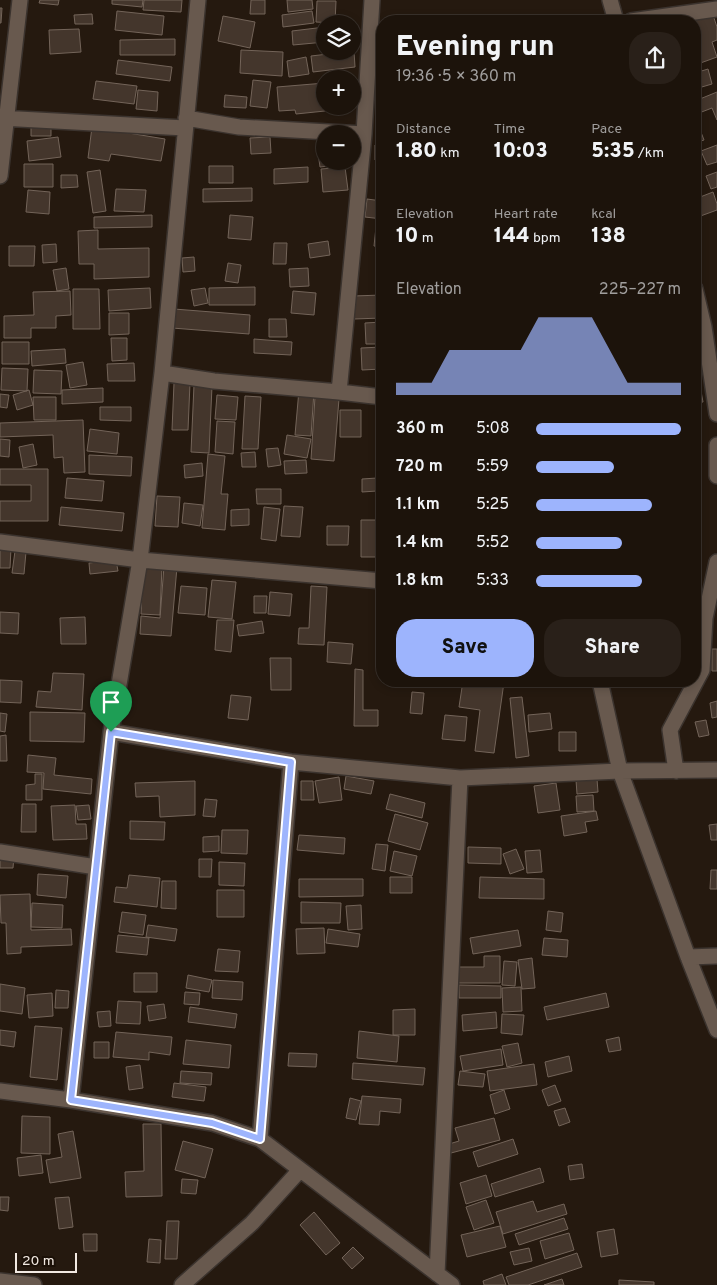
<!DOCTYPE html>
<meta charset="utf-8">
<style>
:root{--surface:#1c130b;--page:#292019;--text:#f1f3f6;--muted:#a09e9d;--line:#3a322c;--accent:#9db4fd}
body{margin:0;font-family:Overpass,sans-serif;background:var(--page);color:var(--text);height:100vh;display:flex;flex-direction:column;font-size:19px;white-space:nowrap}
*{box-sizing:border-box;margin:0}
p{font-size:16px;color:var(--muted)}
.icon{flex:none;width:28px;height:28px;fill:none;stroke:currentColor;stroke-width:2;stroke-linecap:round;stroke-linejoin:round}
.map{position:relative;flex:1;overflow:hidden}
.panel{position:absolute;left:376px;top:15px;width:325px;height:672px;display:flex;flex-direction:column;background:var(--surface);border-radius:20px;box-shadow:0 2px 8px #0003,0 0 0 1px var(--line)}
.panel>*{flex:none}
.controls{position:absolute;left:316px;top:15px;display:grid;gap:10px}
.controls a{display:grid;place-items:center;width:45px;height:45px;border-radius:50%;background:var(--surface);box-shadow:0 2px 8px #0003,0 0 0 1px var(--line);font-size:25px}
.scale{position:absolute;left:15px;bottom:12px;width:62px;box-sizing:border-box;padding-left:5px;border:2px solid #f2e9e2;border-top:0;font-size:14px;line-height:18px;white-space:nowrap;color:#f2e9e2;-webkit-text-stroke:4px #1b1007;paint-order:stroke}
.pin{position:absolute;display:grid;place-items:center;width:42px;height:42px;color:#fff;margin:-51px -21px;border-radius:50% 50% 50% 0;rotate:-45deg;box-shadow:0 0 5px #0007}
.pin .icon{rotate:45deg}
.round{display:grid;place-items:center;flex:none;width:52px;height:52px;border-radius:20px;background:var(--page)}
.summary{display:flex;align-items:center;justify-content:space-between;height:85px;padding:0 20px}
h1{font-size:28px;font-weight:800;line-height:38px}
.metrics{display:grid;grid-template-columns:repeat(3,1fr);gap:8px;height:85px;padding:5px 20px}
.metrics div{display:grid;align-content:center}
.metrics b{font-size:21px;font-weight:800}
.metrics small{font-size:14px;font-weight:400}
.metrics p{font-size:14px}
.chart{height:140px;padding:10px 20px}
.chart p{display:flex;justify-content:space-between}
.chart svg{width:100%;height:90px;margin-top:5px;fill:var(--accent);opacity:.7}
.cta{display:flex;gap:10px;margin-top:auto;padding:10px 20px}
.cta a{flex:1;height:58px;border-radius:20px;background:var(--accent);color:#111;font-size:20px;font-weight:800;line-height:58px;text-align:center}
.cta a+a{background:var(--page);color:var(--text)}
ul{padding:0 20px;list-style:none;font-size:16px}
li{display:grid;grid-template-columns:80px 60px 1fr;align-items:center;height:38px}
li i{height:12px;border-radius:6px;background:var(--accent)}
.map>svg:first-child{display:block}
.building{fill:#44362c;stroke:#736459}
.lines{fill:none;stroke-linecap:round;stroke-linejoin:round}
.minor-casing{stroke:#3b332e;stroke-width:18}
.minor{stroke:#68594e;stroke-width:15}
.route-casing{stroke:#fff;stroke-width:10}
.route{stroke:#9db4fd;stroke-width:6}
</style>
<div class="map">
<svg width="717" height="1285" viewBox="0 0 717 1285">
<rect width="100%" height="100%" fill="#25190f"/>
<path class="building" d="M40,0H59L58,5L39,3Z
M112,0H143L142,7L112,4Z
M144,0H182L181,12L143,10Z
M251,0H265V14H250Z
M287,0H312L313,9L288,12Z
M317,1H336L335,23L316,22Z
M0,8H2L1,23H0Z
M117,11L164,16L162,35L115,30Z
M312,11L314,23L283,27L282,15Z
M712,12L717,27V40L712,42L717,57L695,65V21H683Z
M92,14L93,24H75L74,15Z
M223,16L255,22L250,48L218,41Z
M325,27V42L293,45L292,31Z
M79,29L81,52L50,54L49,30Z
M382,34V56L379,35Z
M175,39V55H120V40Z
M241,50L283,52L282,76L240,73Z
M354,51L355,67L313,72L311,56Z
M306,57L309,74L289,77L287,61Z
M118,60L172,67L170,81L116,74Z
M708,69L712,84L695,89V73Z
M253,80L271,82L267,108L250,106Z
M96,81L137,86L134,104L93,99Z
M325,83V111L296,114L295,110L279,111L277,87Z
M138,90L158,92L157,111L136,109Z
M717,92V120L712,108L699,113L695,101Z
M225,95L247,97L246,108L224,107Z
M31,121H51V136H31Z
M92,127L165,139L161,161L111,154L109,161L88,158Z
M699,127L704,140L695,143V128Z
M58,137L61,157L29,161L27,141Z
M270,137L271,153L251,154L250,138Z
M325,145V161H345V164L320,167L317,146Z
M375,145H382V160H375Z
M717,145V162L707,165L701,151Z
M24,164H53V187H24Z
M209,166H233V183H209Z
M308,167V182L274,184V169Z
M345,167L348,190L323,192L321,169Z
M100,170L106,211L93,213L87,172Z
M717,172V187L711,189L706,176Z
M61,175H77L78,187L61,188Z
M252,188V201L203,202V189Z
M116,189L146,190L144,212L114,211Z
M28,190L50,192L49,214L26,212Z
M713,192L717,204V210L695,218V199Z
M367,199L382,201V219L365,217Z
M152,215V227L94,228V217Z
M230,215L253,217L251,240L228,238Z
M376,227L382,228V247L374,246Z
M98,230V249L149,248V277L94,279V264H79L78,231Z
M328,241L330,255L310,258L308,244Z
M274,243H287L286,264H273Z
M56,244L57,262L43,263L42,245Z
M9,246H35L34,266H9Z
M194,257L195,271L183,272L182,258Z
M228,263L241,265L238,283L225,281Z
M66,268L69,289L57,291L53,270Z
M308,268L309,286L290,287L289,269Z
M255,287V305H209V288Z
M150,288L151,308L109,311L108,290Z
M205,288L208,303L194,306L191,290Z
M73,289H99L100,329H73Z
M70,291L71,315L56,316V328H31V338H4V316L34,315L33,292Z
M293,291L316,293L314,315L291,313Z
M382,295V318L354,319L353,296Z
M174,309L250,315L249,334L172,328Z
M109,313H129V334L109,335Z
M269,319H286L287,337H269Z
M382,322V344H366L365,323Z
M111,338H127V360L112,361Z
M254,339L292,342L291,355L254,353Z
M2,342H29V364H2Z
M382,347V369L362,370L361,348Z
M65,349L66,363L32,366L31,351Z
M83,362L87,385L70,388L66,365Z
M134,363L135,381H108L107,364Z
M2,368L28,369L27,391L1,390Z
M34,370L62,371L61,394L33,393Z
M698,375L703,402L695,403V376Z
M174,383H190L188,430H172Z
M194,385L212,386L209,453L191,452Z
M103,388V402L62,404V390Z
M29,390L33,405L17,410L13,395Z
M299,390L314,391L311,436L295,435Z
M0,394L9,395L7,408L0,407Z
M217,395L238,397L236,420L215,419Z
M245,396L261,397L258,449H242Z
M33,397H56V420H34Z
M315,397L339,399L334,461L311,459Z
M100,407H131V421L100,420Z
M340,410H361V437H340Z
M83,420L85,472L64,473L63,457L54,458L53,435L0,437V423Z
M217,421L235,422L233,454L215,452Z
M379,428H382V462H381Z
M90,429L119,433L117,454L87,451Z
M287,435L311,439L307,458L284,454Z
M0,439L10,440L9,457L0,456Z
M33,444L37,465L23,468L19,447Z
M278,448L281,465L268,467L266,449Z
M255,452L256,467H242L241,453Z
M208,454L225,456L221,494H228L225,530L202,528Z
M89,455L132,457L131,476L89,474Z
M306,460L307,473L285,474L284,461Z
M202,463L203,476L185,478L184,465Z
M0,469H48V521H0V501H31V485H0Z
M67,478L104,481L102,501L65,498Z
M377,478V491L362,492V479Z
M256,489H281V504H257Z
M157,496L180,497L178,527L155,526Z
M184,503L203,505L200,526L182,523Z
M284,506L303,507L300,537L281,536Z
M61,507L124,513L122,531L59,525Z
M264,507L280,509L276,541L261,539Z
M249,509V525L231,526V510Z
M361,520H378V557H361Z
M327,526H349L348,545H327Z
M0,548H11L10,568H0Z
M15,551L26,552L24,574L12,573Z
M116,560L118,571L90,574L89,563Z
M143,565L162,566L160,615L141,614Z
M164,566L177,567L171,636L140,634L141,616L160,618Z
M212,580L236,582L232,619L208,617Z
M181,586L207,588L205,615L178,613Z
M311,586L327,587L324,645L298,644L299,628H309Z
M270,592L292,594L290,616L268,614Z
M254,596H267L266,613H254Z
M0,612L19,613L18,634L0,633Z
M85,617L86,644H61L60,618Z
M217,620H234L231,652L215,650Z
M262,621L264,633L239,636L237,625Z
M328,642L353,644L351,664L327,662Z
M712,649H717V671H712Z
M270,658H291V690H271Z
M355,669L363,670V710H378V726H354Z
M53,673L84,674L82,710L36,707L38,691L51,692Z
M0,680L22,681L21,703L0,702Z
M463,681L504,682L494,753L475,751L480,710L459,707Z
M412,692L424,693L422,714L410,713Z
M231,695L251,697L248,720L228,718Z
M522,697L529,756L516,758L510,698Z
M717,701V717L712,718L710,703Z
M30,712L85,713L84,742L30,741Z
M0,713L7,714L5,732L0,731Z
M550,713L552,729L529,732L528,715Z
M445,715L467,717L465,741L442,739Z
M706,720L709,735L699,737L695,722Z
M559,732H576V751H559Z
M6,735L7,761H0V736Z
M28,755L56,758L54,775L92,779L91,794L43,789L44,773L27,772Z
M35,774H42V800H26V785L35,784Z
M346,776L374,781L371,794L344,789Z
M339,777L342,800L319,803L315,781Z
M597,779L598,792L577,794L576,780Z
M195,781V815L160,817L159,796L136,797L135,783Z
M301,781H313L314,800H301Z
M556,783L560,810L538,813L534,786Z
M390,794L425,803L422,818L386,809Z
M593,795L594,811L577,812L576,796Z
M205,799L217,800L215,817L203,816Z
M22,804H36V832H21Z
M75,805L76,824H86L87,839L53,840L51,806Z
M89,805L91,819L78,820L76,806Z
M596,811L598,820L585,822L587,832L564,836L561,816Z
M395,814L428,823L420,850L388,841Z
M130,821L165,822L164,840L130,839Z
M717,824V840H711L709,825Z
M222,830H248L247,854L221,853Z
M299,835L345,838L344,854L297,850Z
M219,836V851L203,852V837Z
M376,844L388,845L385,871L372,869Z
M468,847L501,848V864L468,863Z
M516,849L524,869L510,874L503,854Z
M540,850L542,872L527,873L525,851Z
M394,851L417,856L412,876L390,871Z
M0,855L14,856L13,868H0Z
M199,859H212L211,877H199Z
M219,862L245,863L244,886L219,885Z
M711,870H717V889H710Z
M38,874L68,876L66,898L37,895Z
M129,875L160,878L157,907L114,902L116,887L127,888Z
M390,877H412V893H390Z
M480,877L544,879V899L479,898Z
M299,879H363V896L299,897Z
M162,881H176V909L161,908Z
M217,890H244V917H217Z
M30,894L31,930L71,929L72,945L21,947V953L7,954L6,923H1L0,895Z
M301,902L341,903L340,923H301Z
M32,903L63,905L62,928L31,927Z
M361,905L362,929L348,930L346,906Z
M548,911L563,913L561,932L546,930Z
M122,912L146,915L143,935L119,932Z
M148,925L177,929L175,941L146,937Z
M324,928L325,953L297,954L296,929Z
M328,929L360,934L358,947L326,943Z
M518,930L521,946L473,954L470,938Z
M118,935L149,938L147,955L116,952Z
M544,938L568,940L567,957L542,955Z
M218,949L240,951L238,972L215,971Z
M484,956H500V983H457V967H484Z
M532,958L535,988L522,989L518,960Z
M504,961L517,962L515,986L502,985Z
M134,973H157V992H134Z
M188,975L212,980L209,992L186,988Z
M213,980L243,982L242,1000L212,998Z
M0,984L25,988L22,1014L0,1011Z
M459,985L501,986V998H459Z
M521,987L522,1011L503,1012L502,988Z
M56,990L69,991L68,1008H55Z
M185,992L200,993L199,1005L184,1004Z
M52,993L53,1016L29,1018L27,995Z
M606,993L609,1007L547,1020L544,1007Z
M118,1001L141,1002L140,1024L116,1023Z
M164,1004L166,1018L149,1021L147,1006Z
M190,1007L237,1014L235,1028L188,1022Z
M415,1009V1035H393V1010Z
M110,1011L111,1026L99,1027L97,1012Z
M496,1012L497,1028L463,1031L462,1015Z
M502,1014L524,1015L522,1035L501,1033Z
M35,1026L62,1028L57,1080L30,1077Z
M0,1030L16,1032L14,1047L0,1045Z
M359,1031L399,1036L397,1062L357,1058Z
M116,1032L172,1037L170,1055L149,1052V1060L113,1057Z
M619,1037L621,1050L609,1052L606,1040Z
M186,1040L231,1045L229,1068L183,1064Z
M94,1042H109V1058H94Z
M518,1043L522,1063L507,1067L502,1046Z
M501,1049L503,1065L463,1071L460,1056Z
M289,1053L317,1054L316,1067L288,1066Z
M569,1056L572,1071L548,1077L545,1062Z
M353,1063L425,1068L423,1085L352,1079Z
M534,1064L537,1085L490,1091L487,1071Z
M140,1065L143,1088L129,1090L126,1067Z
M181,1071L212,1073L211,1085L180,1083Z
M460,1071L485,1074L483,1087L458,1085Z
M174,1083L206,1087L204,1101L172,1097Z
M555,1085L561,1101L548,1106L542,1090Z
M504,1090L510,1109L495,1114L490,1095Z
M362,1096L401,1099L400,1113L380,1111L379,1125L359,1124Z
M350,1098L361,1101L356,1120L346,1118Z
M565,1108L570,1122L559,1126L554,1111Z
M22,1116L50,1117V1154L21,1153Z
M494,1118L500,1140L451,1153L449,1144L459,1141L455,1128Z
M143,1124H161L162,1196L126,1197L125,1172L144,1171Z
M73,1131L81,1178L50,1183L46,1160L62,1157L58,1134Z
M513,1139L518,1154L478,1167L473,1152Z
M183,1141L213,1149L205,1178L175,1170Z
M41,1155L43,1173L19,1176L17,1158Z
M582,1164L584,1178L570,1180L568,1166Z
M540,1168L544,1182L495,1197L491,1184Z
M486,1175L492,1196L466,1204L460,1183Z
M182,1179L198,1180L196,1194L181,1193Z
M0,1197H9L8,1211L0,1210Z
M69,1197L73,1227L59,1229L55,1198Z
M486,1200L494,1223L474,1230L466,1207Z
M533,1201L537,1212L564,1204L567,1214L503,1234L496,1212Z
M314,1212L340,1243L326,1255L300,1225Z
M564,1218L568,1229L519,1245L515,1234Z
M167,1221H179L177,1259H165Z
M500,1226L506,1247L467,1257L461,1235Z
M614,1229L618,1254L601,1257L597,1232Z
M569,1233L574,1250L545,1259L540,1241Z
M83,1234H97V1251H84Z
M149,1239L161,1240L160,1263L147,1262Z
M353,1247L364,1258L352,1269L342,1258Z
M529,1248L532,1261L514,1265L510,1252Z
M577,1253L582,1267L528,1285H509L506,1277Z
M502,1274L506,1285H484L483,1281Z
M562,1279L564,1285H544Z
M619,1280L654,1282V1285H619Z"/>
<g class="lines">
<g class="minor-casing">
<path id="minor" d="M610,0L616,21
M631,21L717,9
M0,118L185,128
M186,118L239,127L364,134
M0,176L20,0
M695,289L704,327L717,414
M162,373L214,381L339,392L382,397
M339,392L364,134L372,0
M717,445V476
M0,542L140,560L382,581
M600,681L620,771L688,957L717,1030
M111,732L291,762L460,778L620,771L717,770
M676,771L670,730L702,670L705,618L717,562
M0,852L96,867
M688,957L717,956
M0,1091L71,1100L212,1123L260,1139L452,1285
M71,1100L111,732L140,560L162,373L198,0
M260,1139L291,762
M437,1274L460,778
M0,1281L34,1285
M182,1285L252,1223L300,1170"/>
</g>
<use href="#minor" class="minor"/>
</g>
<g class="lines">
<g class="route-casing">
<path id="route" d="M111,732L291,762L260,1139L212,1123L71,1100Z"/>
</g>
<use href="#route" class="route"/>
</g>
</svg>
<div class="controls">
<a><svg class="icon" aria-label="layers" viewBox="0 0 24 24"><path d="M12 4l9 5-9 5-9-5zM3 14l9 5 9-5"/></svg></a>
<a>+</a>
<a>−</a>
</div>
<div class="scale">20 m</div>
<div class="pin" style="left:111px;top:732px;background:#1e9e55"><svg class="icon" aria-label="arrive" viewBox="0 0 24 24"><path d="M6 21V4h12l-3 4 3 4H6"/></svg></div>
<section class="panel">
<div class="summary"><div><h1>Evening run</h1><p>19:36 · 5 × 360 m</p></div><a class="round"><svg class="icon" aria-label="share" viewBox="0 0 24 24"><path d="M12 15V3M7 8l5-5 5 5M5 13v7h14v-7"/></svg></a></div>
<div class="metrics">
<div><p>Distance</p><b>1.80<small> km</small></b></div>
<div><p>Time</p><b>10:03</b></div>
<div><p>Pace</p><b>5:35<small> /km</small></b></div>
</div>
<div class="metrics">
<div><p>Elevation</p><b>10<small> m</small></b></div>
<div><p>Heart rate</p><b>144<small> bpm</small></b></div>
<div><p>kcal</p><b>138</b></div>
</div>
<div class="chart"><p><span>Elevation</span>225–227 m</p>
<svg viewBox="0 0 160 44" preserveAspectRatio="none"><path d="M0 44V38L10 38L20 38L30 22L40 22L50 22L60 22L70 22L80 6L90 6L100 6L110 6L120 22L130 38L140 38L150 38L160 38V44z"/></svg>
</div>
<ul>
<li><b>360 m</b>5:08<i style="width:100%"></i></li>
<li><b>720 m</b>5:59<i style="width:54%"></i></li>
<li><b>1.1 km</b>5:25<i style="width:80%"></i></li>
<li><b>1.4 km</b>5:52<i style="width:59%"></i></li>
<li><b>1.8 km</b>5:33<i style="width:73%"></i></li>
</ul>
<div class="cta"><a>Save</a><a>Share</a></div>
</section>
</div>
